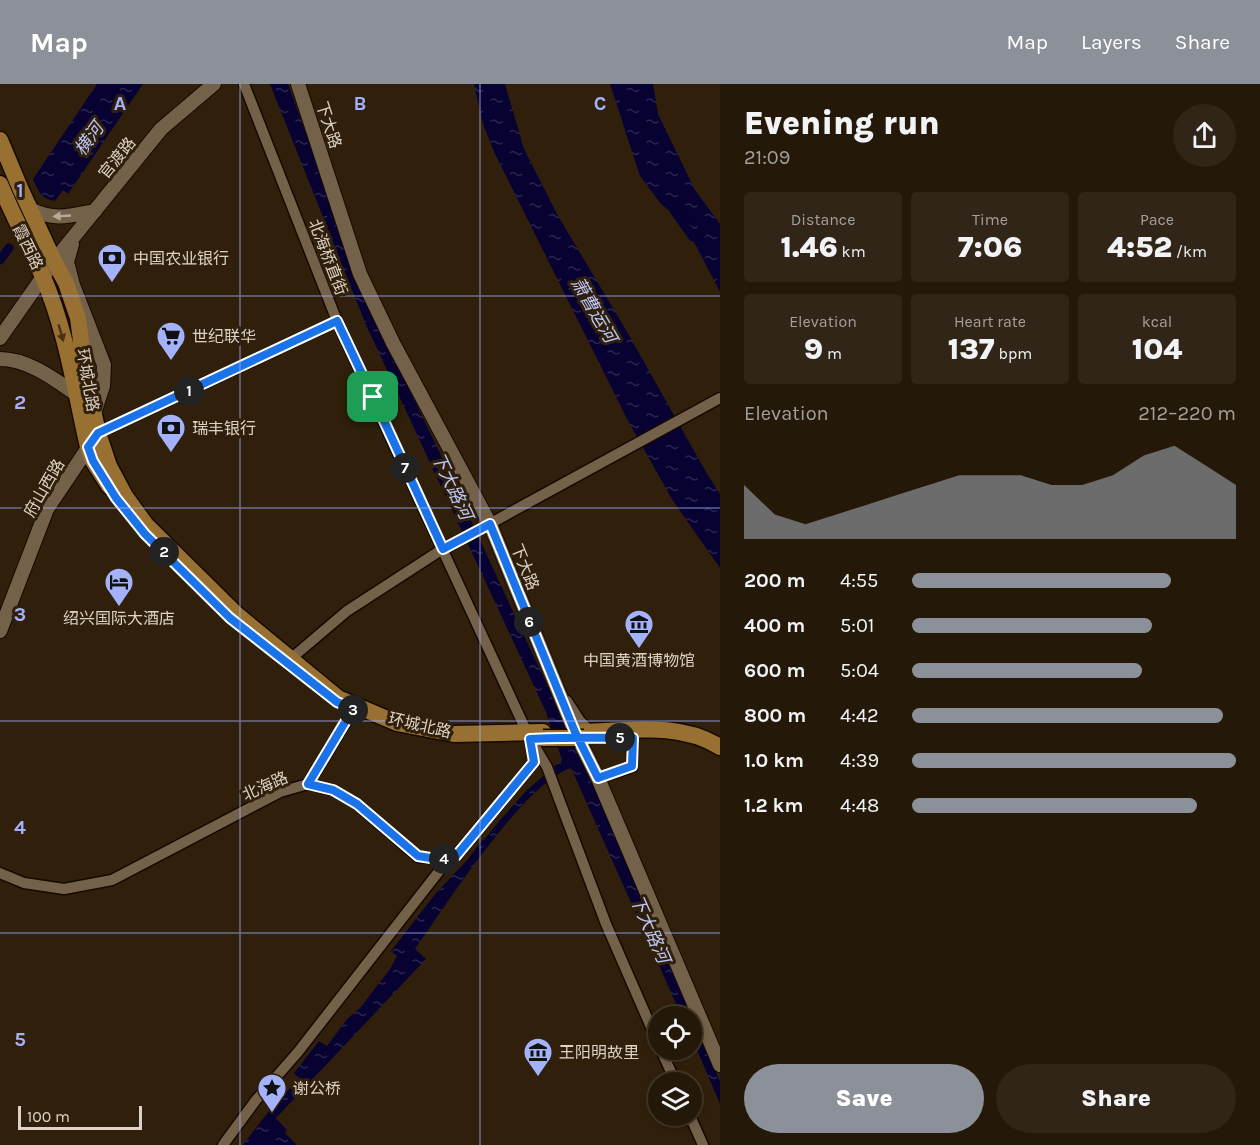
<!DOCTYPE html>
<meta charset="utf-8">
<style>
:root{--surface:#241808;--page:#302516;--text:#f1f3f6;--muted:#a3a09c;--line:#413729;--accent:#8c9099}
body{margin:0;font-family:Karla,"Noto Sans SC",sans-serif;background:var(--page);color:var(--text);height:100vh;display:flex;flex-direction:column;font-size:22px;white-space:nowrap}
*{box-sizing:border-box;margin:0}
p{font-size:20px;color:var(--muted)}
.icon{flex:none;width:33px;height:33px;fill:none;stroke:currentColor;stroke-width:2;stroke-linecap:round;stroke-linejoin:round}
.map{position:relative;flex:1;overflow:hidden}
.details{display:flex;flex-direction:column;background:var(--surface);width:540px}
.details>*{flex:none}
.buttons{position:absolute;left:648px;top:922px;display:grid;gap:12px}
.buttons a{display:grid;place-items:center;width:54px;height:54px;border-radius:50%;background:var(--surface);box-shadow:0 3px 9px #0003,0 0 0 2px var(--line);font-size:30px}
.scale{position:absolute;left:18px;bottom:15px;width:124px;box-sizing:border-box;padding-left:6px;border:3px solid #ddd2c6;border-top:0;font-size:16px;line-height:21px;white-space:nowrap;color:#ddd2c6;-webkit-text-stroke:4px #30200b;paint-order:stroke}
.pin{position:absolute;display:grid;place-items:center;width:51px;height:51px;color:#fff;margin:-26px;border-radius:12px;box-shadow:0 3px 9px #0006}
.km{position:absolute;width:30px;height:30px;margin:-15px;border-radius:50%;background:#222;color:#fff;font-size:16px;line-height:30px;text-align:center}
.round{display:grid;place-items:center;flex:none;width:63px;height:63px;border-radius:32px;background:var(--page)}
.overview{display:flex;align-items:center;justify-content:space-between;height:102px;padding:0 24px}
h1{font-size:33px;font-weight:800;line-height:45px}
.figures{display:grid;grid-template-columns:repeat(3,1fr);gap:9px;height:102px;padding:6px 24px}
.figures div{display:grid;align-content:center;border-radius:6px;background:var(--page);text-align:center}
.figures b{font-size:30px;font-weight:800}
.figures small{font-size:16px;font-weight:400}
.figures p{font-size:16px}
.chart{height:168px;padding:12px 24px}
.chart p{display:flex;justify-content:space-between}
.chart svg{width:100%;height:108px;margin-top:6px;fill:var(--accent);opacity:.7}
.button{display:flex;gap:12px;margin-top:auto;padding:12px 24px}
.button a{flex:1;height:69px;border-radius:36px;background:var(--accent);color:#fff;font-size:24px;font-weight:800;line-height:69px;text-align:center}
.button a+a{background:var(--page);color:var(--text)}
ul{padding:0 24px;list-style:none;font-size:20px}
li{display:grid;grid-template-columns:96px 72px 1fr;align-items:center;height:45px}
li i{height:15px;border-radius:8px;background:var(--accent)}
header{display:flex;align-items:center;gap:36px;box-sizing:border-box;height:84px;padding:0 30px;background:var(--accent);color:#fff}
header strong{font-size:28px}
nav{display:flex;gap:33px;margin-inline-start:auto;font-size:21px}
main{display:flex;flex:1;min-height:0}
.map>svg:first-child{display:block}
.water{fill:url(#water-ripples)}
.lines{fill:none;stroke-linecap:round;stroke-linejoin:round}
.stream{stroke:#070231;stroke-width:2}
.canal{stroke:#070231;stroke-width:9}
.street-casing{stroke:#170900;stroke-width:13}
.secondary-casing{stroke:#170900;stroke-width:16}
.primary-casing{stroke:#170900;stroke-width:19}
.street{stroke:#73614a;stroke-width:10}
.secondary{stroke:#73614a;stroke-width:14}
.primary{stroke:#987032;stroke-width:16}
.primary-bridge-casing{stroke:#170900;stroke-width:19;stroke-linecap:butt}
.primary-bridge{stroke:#987032;stroke-width:16}
.oneway{fill:#b8aa9b}
.oneway2{fill:#4a3415}
.route-casing{stroke:#fff;stroke-width:12}
.route{stroke:#1a73e8;stroke-width:8}
.grid{fill:none;stroke:#a4b2fc;stroke-width:1.5;stroke-opacity:0.55}
.labels{text-anchor:middle;dominant-baseline:central;stroke-width:6;stroke-linejoin:round;paint-order:stroke}
.street-label{font-size:16px;fill:#ddd2c6;stroke:#30200b}
.poi-label{font-size:16px;fill:#ddd2c6;stroke:#30200b;text-anchor:start}
.water-label{font-size:18px;font-style:italic;fill:#bcc6f9;stroke:#30200b}
.grid-label{font-size:20px;text-anchor:middle;font-weight:bold;fill:#a4b2fc;stroke:#30200b;stroke-width:6;stroke-linejoin:round;paint-order:stroke}
</style>
<header>
<strong>Map</strong>
<nav><a>Map</a><a>Layers</a><a>Share</a></nav>
</header>
<main>
<div class="map">
<svg width="720" height="1061" viewBox="0 0 720 1061">
<defs>
<pattern id="water-ripples" width="26" height="14" patternUnits="userSpaceOnUse" patternTransform="scale(1.5)"><rect width="26" height="14" fill="#070231"/><path d="M2 4q2-2 4 0t4 0M15 11q2-2 4 0t4 0" fill="none" stroke="#2b264d"/></pattern>
</defs>
<rect width="100%" height="100%" fill="#30200b"/>
<path class="water" d="M97,0H143L68,110L63,106L55,117C41,115 38,107 33,95Z
M270,0H288L367,219L438,365L606,729L612,746L720,997V1020L692,954V933H682L571,684C522,701 446,821 415,865L426,875L276,1034L287,1046L285,1049L297,1061H243L265,1032L299,994L294,989L319,957L327,962L347,935L360,924L390,885L397,872L391,867L436,809L471,772L501,735L527,706L562,676L546,628L366,241Z
M474,0H505L524,65L557,130L626,246L706,388L720,410V484L673,417L627,335L494,68L483,40Z
M610,0H653L658,30L695,106L720,140V208L684,139L661,120L640,92Z"/>
<g class="lines">
<path class="stream" d="M470,774L483,757"/>
<path class="canal" d="M675,128L693,153
M0,176L9,164"/>
<g class="street-casing">
<path id="street" d="M98,349L337,237
M287,578L347,527L438,468L720,314
M567,617L580,637L591,648
M534,661L547,683L606,840L658,959
M598,694L632,683L633,654
M308,700L356,621
M0,789L24,799L64,805L112,796L280,708L308,700L333,706L357,720L418,773L443,775L456,772L534,678L530,655L337,237L244,0
M661,966L676,999
M690,1032L703,1061
M223,1061L256,1016L298,968L443,782V775"/>
</g>
<g class="secondary-casing">
<path id="secondary" d="M298,0L360,190L393,259L490,440L575,648L598,694L720,981
M30,125C55,137 69,132 95,127
M72,160L67,178L73,201L104,281L103,302L94,329
M0,254L54,177L161,45L214,0
M0,275C28,275 54,295 76,310
M0,547L47,425L92,358"/>
</g>
<g class="primary-casing">
<path id="primary" d="M0,56L21,106L54,177L66,199L78,234L86,294L98,349L109,382L125,412L146,441L236,530L338,614L397,639L454,650L543,648
M0,100C13,132 29,161 43,193C66,246 75,306 88,363L93,377L109,402
M582,648C628,647 679,637 720,663"/>
</g>
<use href="#street" class="street"/>
<use href="#secondary" class="secondary"/>
<use href="#primary" class="primary"/>
<g class="primary-bridge-casing">
<path id="primary-bridge" d="M543,654H584"/>
</g>
<use href="#primary-bridge" class="primary-bridge"/>
</g>
<defs><path id="oneway-solid" d="M-6-.8H1V-3.2L6.5 0L1 3.2V.8H-6Z" transform="scale(1.5)"/></defs>
<use class="oneway" href="#oneway-solid" transform="translate(62 132) rotate(177)"/>
<use class="oneway2" href="#oneway-solid" transform="translate(61 249) rotate(74)"/>
<g class="lines">
<g class="route-casing">
<path id="route" d="M373,313L337,237L98,349L88,363L93,377L116,414L145,450L230,534L337,618L353,625L308,700L333,706L357,720L418,772L443,776L456,772L534,678L530,655C564,653 598,654 633,654L632,682L598,694L575,648L490,440L443,465L373,313"/>
</g>
<use href="#route" class="route"/>
</g>
<path class="grid" d="M240,0V1061M480,0V1061M0,212H720M0,424H720M0,637H720M0,849H720"/>
<defs>
<g id="bank-pin" transform="scale(1.5)"><path d="M0 17L-7.5 6A9.5 9.5 0 1 1 7.5 6Z" fill="#a4b2fc" stroke="#30200b"/><path d="M-6-4H6V4H-6ZM0-2.3a2.3 2.3 0 1 0 0 4.6a2.3 2.3 0 1 0 0-4.6Z" fill="#111"/></g>
<g id="supermarket-pin" transform="scale(1.5)"><path d="M0 17L-7.5 6A9.5 9.5 0 1 1 7.5 6Z" fill="#a4b2fc" stroke="#30200b"/><path d="M-6-5.5h2.5l.6 2H6L4.5 2H-2.5L-4.4-4H-6ZM-1.5 3.2a1.3 1.3 0 1 0 .1 0ZM3 3.2a1.3 1.3 0 1 0 .1 0Z" fill="#111"/></g>
<g id="hotel-pin" transform="scale(1.5)"><path d="M0 17L-7.5 6A9.5 9.5 0 1 1 7.5 6Z" fill="#a4b2fc" stroke="#30200b"/><path d="M-6-4.5h1.5V1H6V5H4.5V3h-9V5H-6ZM-4 0a1.8 1.8 0 1 1 3.6 0ZM.5 0V-2.5h3Q6-2.5 6 0Z" fill="#111"/></g>
<g id="museum-pin" transform="scale(1.5)"><path d="M0 17L-7.5 6A9.5 9.5 0 1 1 7.5 6Z" fill="#a4b2fc" stroke="#30200b"/><path d="M0-6L6-3V-2H-6V-3ZM-5-1h2V3h-2ZM-1-1h2V3h-2ZM3-1h2V3H3ZM-6 4H6V6H-6Z" fill="#111"/></g>
<g id="sight-pin" transform="scale(1.5)"><path d="M0 17L-7.5 6A9.5 9.5 0 1 1 7.5 6Z" fill="#a4b2fc" stroke="#30200b"/><path d="M0-6L1.8-2.2L6-1.7L2.9 1.2L3.7 5.4L0 3.3L-3.7 5.4L-2.9 1.2L-6-1.7L-1.8-2.2Z" fill="#111"/></g>
</defs>
<g fill-rule="evenodd">
<use href="#bank-pin" x="112" y="174"/>
<use href="#supermarket-pin" x="171" y="252"/>
<use href="#bank-pin" x="171" y="344"/>
<use href="#hotel-pin" x="119" y="498"/>
<use href="#museum-pin" x="639" y="540"/>
<use href="#museum-pin" x="538" y="968"/>
<use href="#sight-pin" x="272" y="1004"/>
</g>
<g class="labels">
<g class="street-label">
<text transform="translate(329 41) rotate(72)">下大路</text>
<text transform="translate(117 74) rotate(-51)">官渡路</text>
<text transform="translate(28 163) rotate(64)">霞西路</text>
<text transform="translate(328 173) rotate(69)">北海桥直街</text>
<text transform="translate(88 296) rotate(80)">环城北路</text>
<text transform="translate(44 404) rotate(-60)">府山西路</text>
<text transform="translate(525 483) rotate(68)">下大路</text>
<text transform="translate(420 641) rotate(13)">环城北路</text>
<text transform="translate(265 702) rotate(-24)">北海路</text>
</g>
<g class="poi-label">
<text x="133" y="174">中国农业银行</text>
<text x="192" y="252">世纪联华</text>
<text x="192" y="344">瑞丰银行</text>
<text x="119" y="534" text-anchor="middle">绍兴国际大酒店</text>
<text x="639" y="576" text-anchor="middle">中国黄酒博物馆</text>
<text x="559" y="968">王阳明故里</text>
<text x="293" y="1004">谢公桥</text>
</g>
<g class="water-label">
<text transform="translate(89 55) rotate(-54)">横河</text>
<text transform="translate(594 226) rotate(60)">萧曹运河</text>
<text transform="translate(452 402) rotate(65)">下大路河</text>
<text transform="translate(650 845) rotate(66)">下大路河</text>
</g>
</g>
<g class="grid-label">
<text x="120" y="26">A</text>
<text x="360" y="26">B</text>
<text x="600" y="26">C</text>
<text x="20" y="113">1</text>
<text x="20" y="325">2</text>
<text x="20" y="537">3</text>
<text x="20" y="750">4</text>
<text x="20" y="962">5</text>
</g>
</svg>
<div class="buttons">
<a><svg class="icon" aria-label="locate" viewBox="0 0 24 24"><circle cx="12" cy="12" r="6"/><path d="M12 2v4M12 18v4M2 12h4M18 12h4"/></svg></a>
<a><svg class="icon" aria-label="layers" viewBox="0 0 24 24"><path d="M12 4l9 5-9 5-9-5zM3 14l9 5 9-5"/></svg></a>
</div>
<div class="scale">100 m</div>
<div class="pin" style="left:373px;top:313px;background:#1e9e55"><svg class="icon" aria-label="arrive" viewBox="0 0 24 24"><path d="M6 21V4h12l-3 4 3 4H6"/></svg></div>
<b class="km" style="left:189px;top:307px">1</b>
<b class="km" style="left:164px;top:468px">2</b>
<b class="km" style="left:353px;top:626px">3</b>
<b class="km" style="left:444px;top:775px">4</b>
<b class="km" style="left:620px;top:654px">5</b>
<b class="km" style="left:529px;top:538px">6</b>
<b class="km" style="left:405px;top:384px">7</b>
</div>
<section class="details">
<div class="overview"><div><h1>Evening run</h1><p>21:09</p></div><a class="round"><svg class="icon" aria-label="share" viewBox="0 0 24 24"><path d="M12 15V3M7 8l5-5 5 5M5 13v7h14v-7"/></svg></a></div>
<div class="figures">
<div><p>Distance</p><b>1.46<small> km</small></b></div>
<div><p>Time</p><b>7:06</b></div>
<div><p>Pace</p><b>4:52<small> /km</small></b></div>
</div>
<div class="figures">
<div><p>Elevation</p><b>9<small> m</small></b></div>
<div><p>Heart rate</p><b>137<small> bpm</small></b></div>
<div><p>kcal</p><b>104</b></div>
</div>
<div class="chart"><p><span>Elevation</span>212–220 m</p>
<svg viewBox="0 0 160 44" preserveAspectRatio="none"><path d="M0 44V22L10 34L20 38L30 34L40 30L50 26L60 22L70 18L80 18L90 18L100 22L110 22L120 18L130 10L140 6L150 14L160 22V44z"/></svg>
</div>
<ul>
<li><b>200 m</b>4:55<i style="width:80%"></i></li>
<li><b>400 m</b>5:01<i style="width:74%"></i></li>
<li><b>600 m</b>5:04<i style="width:71%"></i></li>
<li><b>800 m</b>4:42<i style="width:96%"></i></li>
<li><b>1.0 km</b>4:39<i style="width:100%"></i></li>
<li><b>1.2 km</b>4:48<i style="width:88%"></i></li>
</ul>
<div class="button"><a>Save</a><a>Share</a></div>
</section>
</main>
